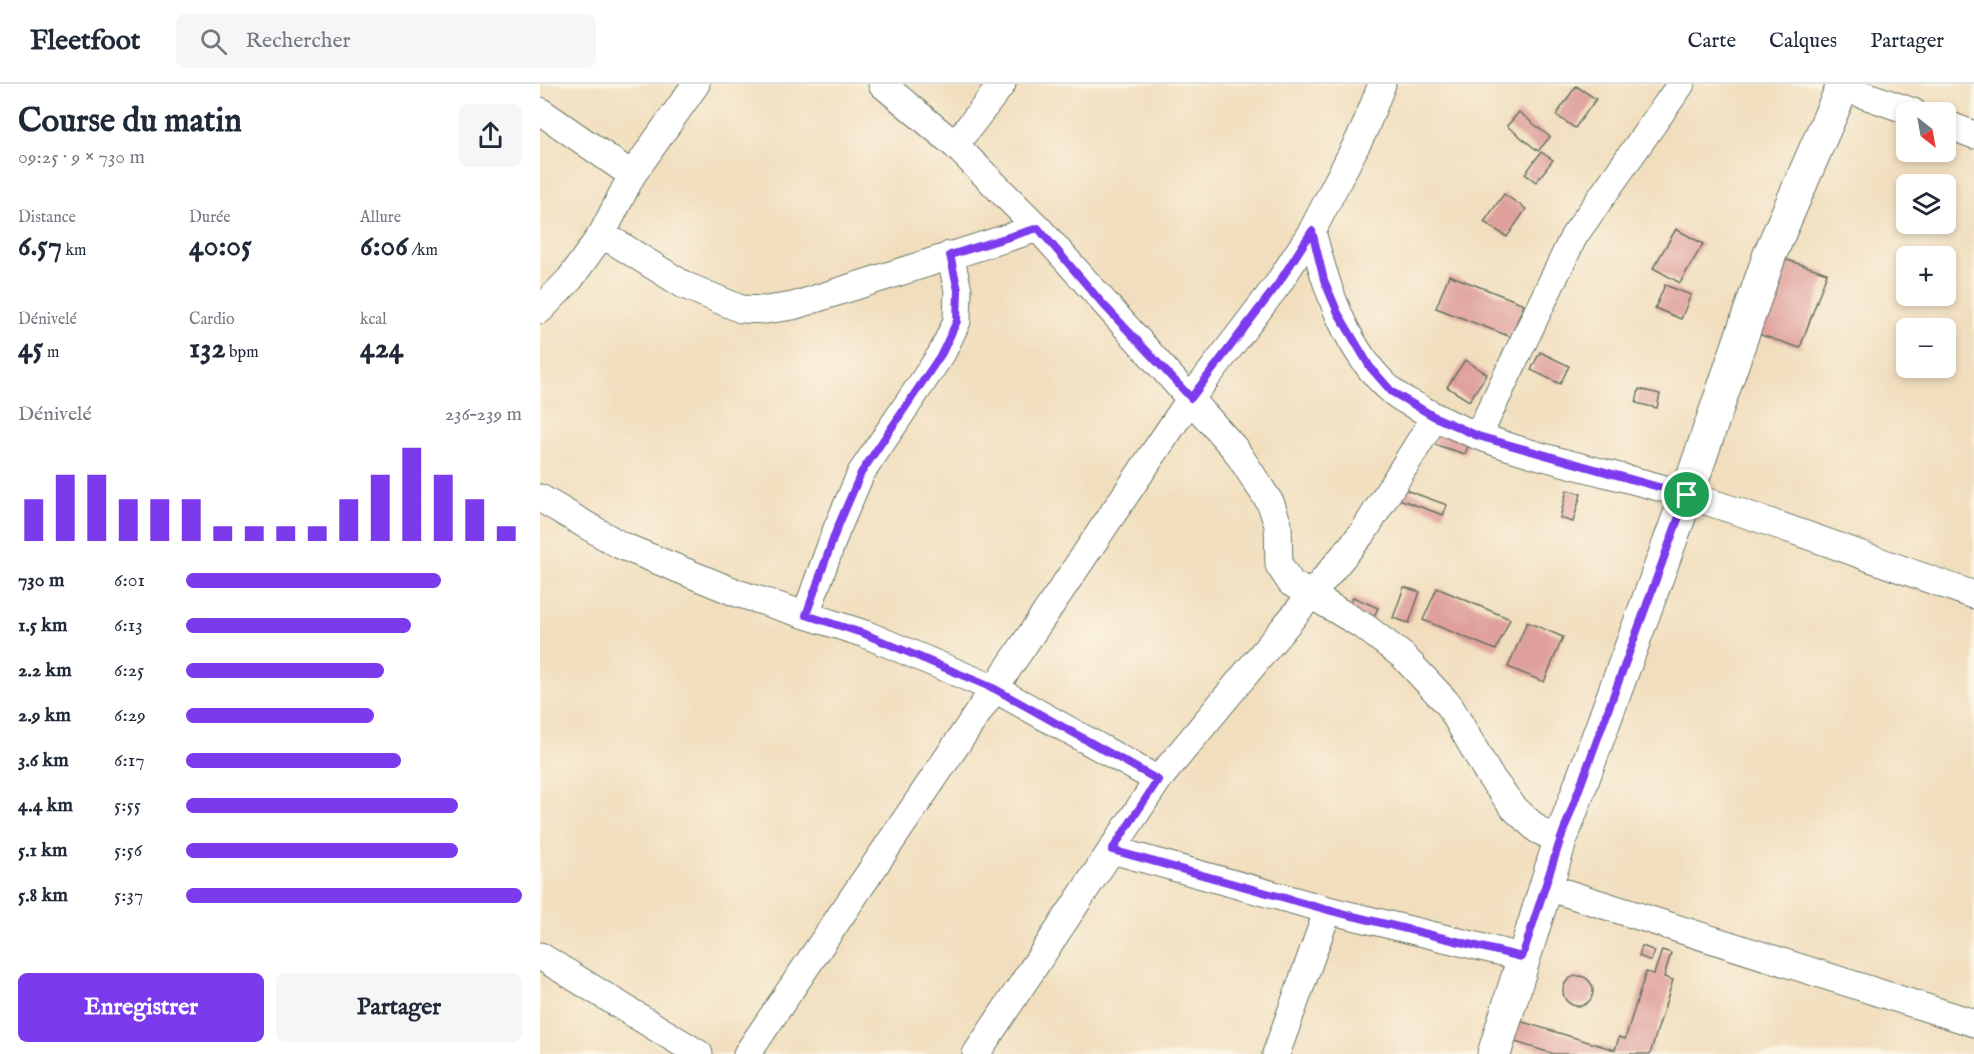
<!DOCTYPE html>
<html lang="fr">
<meta charset="utf-8">
<style>
:root{--surface:#fff;--page:#f6f6f7;--text:#1f2937;--muted:#747a83;--line:#e0e1e3;--accent:#7c3aed}
body{margin:0;font-family:"IM FELL English",serif;background:var(--page);color:var(--text);height:100vh;display:flex;flex-direction:column;font-size:22px;white-space:nowrap}
*{box-sizing:border-box;margin:0}
p{font-size:20px;color:var(--muted)}
.icon{flex:none;width:33px;height:33px;fill:none;stroke:currentColor;stroke-width:2;stroke-linecap:round;stroke-linejoin:round}
.map{position:relative;flex:1;overflow:hidden}
.details{display:flex;flex-direction:column;background:var(--surface);width:540px}
.details>*{flex:none}
.needle{width:39px;rotate:149deg}
.fabs{position:absolute;left:1356px;top:18px;display:grid;gap:12px}
.fabs a{display:grid;place-items:center;width:60px;height:60px;border-radius:9px;background:var(--surface);box-shadow:0 3px 9px #0003;font-size:30px}
.pin{position:absolute;display:grid;place-items:center;width:51px;height:51px;color:#fff;margin:-26px;border:3px solid #fff;border-radius:50%;box-shadow:0 2px 6px #0007}
.round{display:grid;place-items:center;flex:none;width:63px;height:63px;border-radius:9px;background:var(--page)}
.headline{display:flex;align-items:center;justify-content:space-between;height:102px;padding:0 18px}
h1{font-size:33px;font-weight:700;line-height:45px}
.metrics{display:grid;grid-template-columns:repeat(3,1fr);gap:9px;height:102px;padding:6px 18px}
.metrics div{display:grid;align-content:center}
.metrics b{font-size:30px;font-weight:700}
.metrics small{font-size:16px;font-weight:400}
.metrics p{font-size:16px}
.chart{height:168px;padding:12px 18px}
.chart p{display:flex;justify-content:space-between}
.chart svg{width:100%;height:108px;margin-top:6px;stroke:var(--accent);stroke-width:6}
.action{display:flex;gap:12px;margin-top:auto;padding:12px 18px}
.action a{flex:1;height:69px;border-radius:9px;background:var(--accent);color:#fff;font-size:24px;font-weight:700;line-height:69px;text-align:center}
.action a+a{background:var(--page);color:var(--text)}
ul{padding:0 18px;list-style:none;font-size:20px}
li{display:grid;grid-template-columns:96px 72px 1fr;align-items:center;height:45px}
li i{height:15px;border-radius:8px;background:var(--accent)}
header{display:flex;align-items:center;gap:36px;box-sizing:border-box;height:84px;padding:0 30px;background:var(--surface);border-bottom:2px solid var(--line)}
header strong{font-size:28px}
nav{display:flex;gap:33px;margin-inline-start:auto;font-size:21px}
.search{width:420px;height:54px;background:var(--page);display:flex;align-items:center;gap:15px;box-sizing:border-box;padding:0 21px;border-radius:9px;color:var(--muted);font-size:22px}
main{display:flex;flex:1;min-height:0}
.map>svg:first-child{display:block}
.building{fill:#dfa09c}
.lines{fill:none;stroke-linecap:round;stroke-linejoin:round}
.street-casing{stroke:#687564;stroke-width:29}
.primary-casing{stroke:#687564;stroke-width:35}
.street{stroke:#fff;stroke-width:27}
.primary{stroke:#fff;stroke-width:33}
.route-casing{stroke:#fff;stroke-width:12}
.route{stroke:#7c3aed;stroke-width:8}
</style>
<header>
<strong>Fleetfoot</strong>
<div class="search"><svg class="icon" aria-label="search" viewBox="0 0 24 24"><circle cx="10" cy="10" r="6"/><path d="M15 15l6 6"/></svg>Rechercher</div>
<nav><a>Carte</a><a>Calques</a><a>Partager</a></nav>
</header>
<main>
<section class="details">
<div class="headline"><div><h1>Course du matin</h1><p>09:25 · 9 × 730 m</p></div><a class="round"><svg class="icon" aria-label="share" viewBox="0 0 24 24"><path d="M12 15V3M7 8l5-5 5 5M5 13v7h14v-7"/></svg></a></div>
<div class="metrics">
<div><p>Distance</p><b>6.57<small> km</small></b></div>
<div><p>Durée</p><b>40:05</b></div>
<div><p>Allure</p><b>6:06<small> /km</small></b></div>
</div>
<div class="metrics">
<div><p>Dénivelé</p><b>45<small> m</small></b></div>
<div><p>Cardio</p><b>132<small> bpm</small></b></div>
<div><p>kcal</p><b>424</b></div>
</div>
<div class="chart"><p><span>Dénivelé</span>236–239 m</p>
<svg viewBox="0 0 160 44" preserveAspectRatio="none"><path d="M5 44V27M15 44V17M25 44V17M35 44V27M45 44V27M55 44V27M65 44V38M75 44V38M85 44V38M95 44V38M105 44V27M115 44V17M125 44V6M135 44V17M145 44V27M155 44V38"/></svg>
</div>
<ul>
<li><b>730 m</b>6:01<i style="width:76%"></i></li>
<li><b>1.5 km</b>6:13<i style="width:67%"></i></li>
<li><b>2.2 km</b>6:25<i style="width:59%"></i></li>
<li><b>2.9 km</b>6:29<i style="width:56%"></i></li>
<li><b>3.6 km</b>6:17<i style="width:64%"></i></li>
<li><b>4.4 km</b>5:55<i style="width:81%"></i></li>
<li><b>5.1 km</b>5:56<i style="width:81%"></i></li>
<li><b>5.8 km</b>5:37<i style="width:100%"></i></li>
</ul>
<div class="action"><a>Enregistrer</a><a>Partager</a></div>
</section>
<div class="map">
<svg width="1434" height="970" viewBox="0 0 1434 970">
<rect width="100%" height="100%" fill="#fcf5e5"/>
<filter id="ink" filterUnits="userSpaceOnUse"><feTurbulence type="fractalNoise" baseFrequency=".0167" numOctaves="2"/><feDisplacementMap in="SourceGraphic" scale="12" xChannelSelector="R" yChannelSelector="G"/><feConvolveMatrix kernelMatrix="1 2 1 2 8 2 1 2 1" color-interpolation-filters="sRGB"/></filter>
<filter id="wash" filterUnits="userSpaceOnUse"><feTurbulence type="fractalNoise" baseFrequency=".008" numOctaves="4" result="noise"/><feDisplacementMap in="SourceGraphic" scale="24" xChannelSelector="R" yChannelSelector="G"/><feGaussianBlur stdDeviation="1.35" result="paint"/><feColorMatrix in="noise" values="0 0 0 0 0 0 0 0 0 0 0 0 0 0 0 0 0 1.4 0 .05"/><feComposite in="paint" operator="in"/></filter>
<g filter="url(#wash)">
<rect width="100%" height="100%" fill="#f1debe"/>
<g id="blocks">
<path class="building" d="M1036,2L1056,15L1035,44L1016,31Z
M979,28L1010,53L998,67L967,42Z
M1001,68L1013,76L996,98L985,90Z
M964,110L986,125L967,153L944,138Z
M1136,145L1163,160L1140,199L1113,184Z
M1238,173L1287,189L1260,264L1212,248Z
M909,191L984,220L971,253L896,224Z
M1125,201L1151,211L1141,235L1115,224Z
M1000,268L1029,282L1020,300L991,286Z
M925,276L947,290L929,317L907,303Z
M1099,305L1120,310L1117,324L1096,319Z
M898,346L930,357L925,370L893,360Z
M863,405L907,421L903,431L859,415Z
M1027,406L1041,410L1033,438L1020,434Z
M864,503L880,508L869,539L853,534Z
M897,504L970,535L956,566L883,536Z
M813,513L838,524L832,537L807,526Z
M987,538L1023,553L1004,598L968,583Z
M1102,862L1115,867L1111,877L1099,872Z
M1122,866L1131,869L1124,893L1133,896L1110,970H1014L969,956L976,936L1075,966L1079,953L1085,955L1106,888L1114,890Z
M1023 907a15 15 0 1 1 30 0a15 15 0 1 1-30 0Z"/>
</g>
</g>
<g filter="url(#ink)">
<use href="#blocks" fill-opacity="0" stroke="#687564" stroke-width="1.5"/>
<g class="lines">
<g class="street-casing">
<path id="street" d="M342,0L415,61L498,144L695,365L731,420L738,441L739,481L751,499L825,543L863,572L909,621L949,691L974,724L998,746L1020,757
M1302,3L1373,28
M0,27L92,91
M1406,40L1434,51
M415,61L462,0
M772,147C786,203 806,268 852,307C860,315 873,320 883,326C960,370 1061,385 1146,411C1243,440 1338,478 1434,511
M62,150L144,201L201,225L226,226L253,222L498,144
M0,226L30,195L62,150L92,91L156,0
M938,352L1034,152L1141,0
M0,414L80,461L197,509L325,550L455,605L618,696
M266,530L296,447L321,389L402,269L417,237L418,206L410,171
M572,766L788,826L982,873
M1007,803L1434,939
M0,872L159,970
M207,970L651,314L738,200L772,147L794,104L824,46L842,0
M436,970L618,696L824,447L895,333
M736,970L788,826"/>
</g>
<g class="primary-casing">
<path id="primary" d="M954,970L1020,757L1147,411L1230,170L1304,0"/>
</g>
<use href="#street" class="street"/>
<use href="#primary" class="primary"/>
</g>
</g>
<g class="lines" filter="url(#ink)">
<g class="route-casing">
<path id="route" d="M498,144L562,219L651,314L738,200L772,147L784,196L798,229L830,283L852,308L895,333L938,352L1147,411L1020,757L982,873L788,826L572,766L618,696L455,605L325,550L266,531L296,447L321,389L402,269L417,237L418,206L410,171Z"/>
</g>
<use href="#route" class="route"/>
</g>
</svg>
<div class="fabs">
<a><svg class="needle" viewBox="-14 -14 28 28"><path d="M0-13l5 13h-10z" fill="#e53935"/><path d="M0 13l5-13h-10z" fill="#747a83"/></svg></a>
<a><svg class="icon" aria-label="layers" viewBox="0 0 24 24"><path d="M12 4l9 5-9 5-9-5zM3 14l9 5 9-5"/></svg></a>
<a>+</a>
<a>−</a>
</div>
<div class="pin" style="left:1147px;top:411px;background:#1e9e55"><svg class="icon" aria-label="arrive" viewBox="0 0 24 24"><path d="M6 21V4h12l-3 4 3 4H6"/></svg></div>
</div>
</main>
